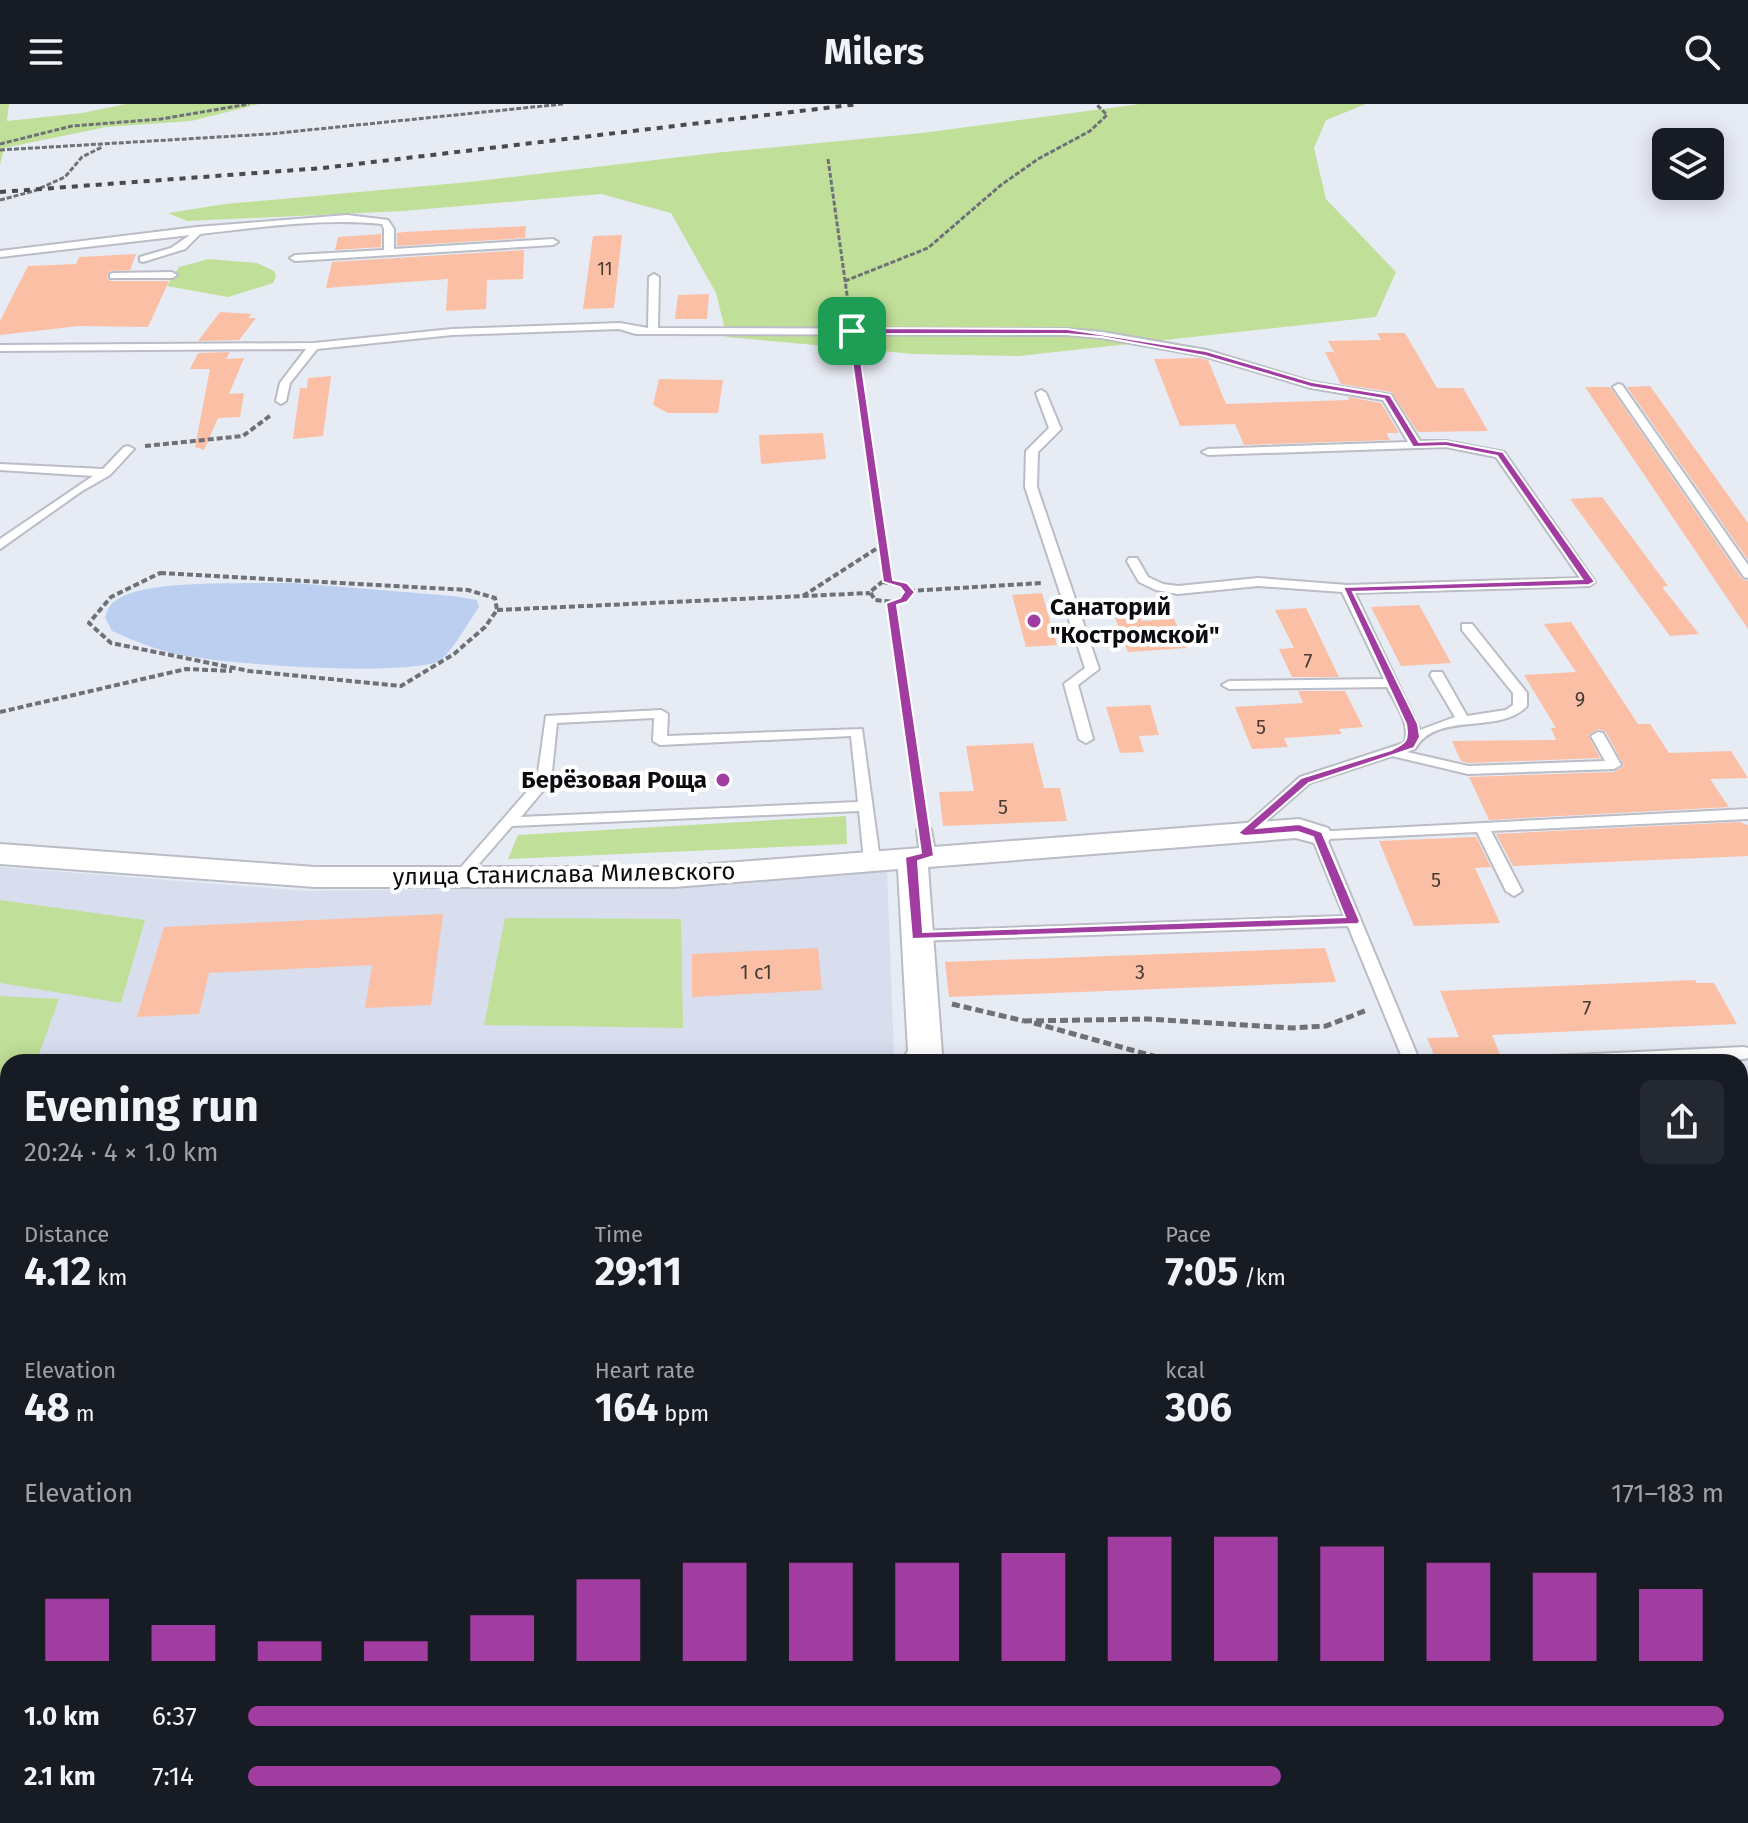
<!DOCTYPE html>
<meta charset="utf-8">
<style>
:root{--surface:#171b24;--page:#242831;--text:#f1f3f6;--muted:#9ea1a6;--accent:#a13ca1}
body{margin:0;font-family:"Fira Sans",sans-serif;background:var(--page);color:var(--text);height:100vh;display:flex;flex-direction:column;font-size:30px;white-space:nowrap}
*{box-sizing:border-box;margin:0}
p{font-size:26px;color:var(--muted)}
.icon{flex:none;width:44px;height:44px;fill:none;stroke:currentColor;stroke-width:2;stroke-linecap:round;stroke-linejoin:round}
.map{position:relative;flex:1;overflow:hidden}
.side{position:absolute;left:0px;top:950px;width:1748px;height:770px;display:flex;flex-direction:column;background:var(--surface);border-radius:24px 24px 0 0;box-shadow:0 4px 20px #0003}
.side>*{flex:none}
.tools{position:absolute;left:1652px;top:24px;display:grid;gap:16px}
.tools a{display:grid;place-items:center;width:72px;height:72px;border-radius:12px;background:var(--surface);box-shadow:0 4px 20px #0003;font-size:40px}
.pin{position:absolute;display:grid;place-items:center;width:68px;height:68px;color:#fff;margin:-34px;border-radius:16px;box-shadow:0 4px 12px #0006}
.round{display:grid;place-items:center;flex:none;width:84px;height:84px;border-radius:12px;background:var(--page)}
.headline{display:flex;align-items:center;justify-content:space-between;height:136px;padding:0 24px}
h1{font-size:44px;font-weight:700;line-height:60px}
.stats{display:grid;grid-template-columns:repeat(3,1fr);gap:12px;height:136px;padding:8px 24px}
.stats div{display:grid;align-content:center}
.stats b{font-size:40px;font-weight:700}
.stats small{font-size:22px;font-weight:400}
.stats p{font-size:22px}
.chart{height:224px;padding:16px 24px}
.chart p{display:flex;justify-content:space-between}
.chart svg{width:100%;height:144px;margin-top:8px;stroke:var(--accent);stroke-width:6}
ul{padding:0 24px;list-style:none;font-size:26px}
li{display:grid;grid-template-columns:128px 96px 1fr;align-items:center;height:60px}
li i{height:20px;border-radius:10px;background:var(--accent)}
header{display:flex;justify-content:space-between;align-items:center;height:104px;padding:0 24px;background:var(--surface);font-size:36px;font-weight:700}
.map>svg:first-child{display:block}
.built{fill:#d8deee}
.green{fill:#c0df98}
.water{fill:#bccff0}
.building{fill:#fabfa5}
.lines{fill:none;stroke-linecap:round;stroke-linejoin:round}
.lane-casing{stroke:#babdc6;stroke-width:4}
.street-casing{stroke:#babdc6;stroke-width:4}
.path-far3{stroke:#6e7177;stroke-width:3;stroke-dasharray:5 2;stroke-linecap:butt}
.path-far2{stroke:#6e7177;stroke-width:4;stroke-dasharray:6 3;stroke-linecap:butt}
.path-far1{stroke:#6e7177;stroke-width:5;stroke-dasharray:8 4;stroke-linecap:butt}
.path{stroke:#6e7177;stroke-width:7;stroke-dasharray:10 5;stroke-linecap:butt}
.lane{fill:#fff;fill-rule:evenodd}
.street{fill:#fff;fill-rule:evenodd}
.rail{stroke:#484a4f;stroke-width:4;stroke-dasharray:6 6;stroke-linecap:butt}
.route{fill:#a13ca1;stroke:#fff;stroke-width:2;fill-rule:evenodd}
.poi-dot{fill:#a13ca1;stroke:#fff;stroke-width:3}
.labels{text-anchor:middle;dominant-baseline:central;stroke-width:8;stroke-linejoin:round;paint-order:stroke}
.far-number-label{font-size:18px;fill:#473934}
.number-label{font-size:20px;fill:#473934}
.poi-label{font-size:24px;font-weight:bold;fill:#0b0c0f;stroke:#fff;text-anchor:start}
.street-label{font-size:24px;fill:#0b0c0f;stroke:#fff}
</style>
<header><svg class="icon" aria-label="menu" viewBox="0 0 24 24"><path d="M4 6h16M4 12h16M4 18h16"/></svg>Milers<svg class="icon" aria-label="search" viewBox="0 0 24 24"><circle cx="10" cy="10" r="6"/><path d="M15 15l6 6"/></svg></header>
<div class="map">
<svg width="1748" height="1719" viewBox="0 0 1748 1719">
<rect width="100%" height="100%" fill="#e7ebf4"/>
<path class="built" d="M0,763L307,787L676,782L887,765L894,953L888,958H8V1002L0,1003Z
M1748,1155V1686L1740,1687V1157Z"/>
<path class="green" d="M0,0H9L7,17L82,9L126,0H259L191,17L106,23L4,44L0,61Z
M1140,0H1366L1326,16L1314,44L1326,95L1396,168L1376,213L1019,252L915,250L727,233L716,189L671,109L601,90L403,107L187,117L168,109L225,100L469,78L714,49L922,29Z
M209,155L257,159L274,167L276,173L273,179L228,193L167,182L179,163Z
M846,712L847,740L508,755L518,731Z
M0,796L145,816L121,899L0,879Z
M505,814L681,815L683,924L484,921Z
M0,892L59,895L36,958H8V981H0Z"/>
<path class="water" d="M245,479H294L453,492L477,496L479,503C470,516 450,551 439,557C404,573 218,560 176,550C154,545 132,536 112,527L105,513C107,510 107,505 110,502C128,477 216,480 245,479Z"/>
<path class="building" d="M526,122L525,134L397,142V129L404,128Z
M381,130V143L335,146L338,133Z
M622,131L614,204L583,205L593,132Z
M524,146L523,175L487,176L486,205L446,207L448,175L326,184L332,158Z
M136,150L130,166L109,167L107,174L110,177H169L148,223L79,222L0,231V217L28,162L76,160L79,153Z
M709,190L707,215H675L678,191Z
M220,208L252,210L248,214H256L239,236L198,237Z
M1377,229H1405L1437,284H1463L1488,327L1418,328L1391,288L1341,280L1325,248H1334L1328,237L1381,236Z
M230,248L226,255L244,254L229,290L244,289L240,313L218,314L204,346L195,343L210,265H190L198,249Z
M1199,254L1208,256L1226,300L1349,296L1348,293L1381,299L1399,329H1386L1390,336L1244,341L1235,320L1180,322L1154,255Z
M331,272L323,332L293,335L300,284H307L308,274Z
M659,275L723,276L718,309H668L653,301Z
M1650,282L1748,419V456L1627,283Z
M1585,283H1610L1742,475L1748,477V525Z
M823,329L826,355L761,360L759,331Z
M1602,393L1668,482L1662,483L1699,530L1670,532L1570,395Z
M1042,489L1057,541L1026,543L1012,491Z
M1419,501L1423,508L1451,559L1401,562L1371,503Z
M1306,504L1339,573H1292L1279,545L1294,544L1275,506Z
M1138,506L1142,517L1174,515L1187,544L1128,548L1113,508Z
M1571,518L1638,620H1650L1669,649L1731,647L1748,674L1710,675L1729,703L1489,716L1469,673L1614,668L1624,662L1606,628L1599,625L1588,631L1600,654L1468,659L1461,657L1452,637L1556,636L1551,624H1556L1524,571L1576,568L1544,520Z
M1298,587H1345L1363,623L1339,625L1342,630L1284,634L1288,643L1252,645L1235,603L1303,599Z
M1150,601L1159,631L1139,632L1144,648L1120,649L1106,603Z
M1033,639L1044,684H1060L1067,717L943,722L939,688L974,687L966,642Z
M1739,718L1748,721V752L1513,762L1496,730Z
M1476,733L1491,763L1475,764L1500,819L1414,822L1379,737Z
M443,810L431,901L365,904L372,861L209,869L199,910L137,913L164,823Z
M818,844L822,886L692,893V850Z
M1325,844L1336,878L949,893L945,858Z
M1695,876L1697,879H1714L1737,920L1492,931L1503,958H1437L1427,934L1459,933L1440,887Z"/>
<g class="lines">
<g class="lane-casing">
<path id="lane" d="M347,111L388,116L394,125V145L553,135L558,138L553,141L295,157L290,154L295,151L384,146V125L382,120C321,114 260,123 200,130L185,145L143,158L140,157V153L171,144L190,131L0,153V147L197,123Z
M113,169L172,168L177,171L172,174H110V170Z
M654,170L659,173L658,224L1067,225L1102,228L1206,246L1312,278L1391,291L1420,337H1446L1504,348L1595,478L1589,482L1355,489L1420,626L1455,613L1430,571L1432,568H1442L1467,612L1506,606L1513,601V589L1462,526V520H1472L1527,589V602C1499,632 1437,606 1415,645L1407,648L1468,662L1605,657L1591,632L1598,628L1603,629L1621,661L1614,665L1468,670L1392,652L1310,679L1249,732H1239L1237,729L1300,673L1404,639C1412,622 1395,599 1387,583L1229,585L1222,581L1229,577L1384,575L1342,488L1258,482L1178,490L1156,486L1139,478L1127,457L1129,454H1137L1148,473L1163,480L1178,482L1258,474L1347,481L1580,474L1496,353L1446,343L1208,351L1202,348L1208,345L1408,338L1383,296L1311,284L1204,252L1102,234L1067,231L636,230L619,225L452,231L317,245L290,279L286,297L281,300L276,297L280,279L306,245L0,247V241L314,239L452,225L620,219L648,224L649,173Z
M1618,280L1622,281L1748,461V474L1744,473L1613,283Z
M1041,286L1046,289L1061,325L1038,348L1037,383L1099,565L1078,581L1093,635L1086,639L1079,635L1064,580L1085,564L1025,383L1026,347L1049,324L1036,289Z
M128,342L134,345L110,371L82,387L0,445V435L93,372L0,366V360L103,365L124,343Z
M661,606L668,610L667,632L862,625L880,756L877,759L872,761L864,756L859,707L512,722L465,776H455L452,773L455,770L537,676L546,612ZM654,614L653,637L660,641L851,632L858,698L521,713L551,677L557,619Z
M1748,705V715L1491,727L1522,787L1514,792L1506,787L1477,728L1327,735L1420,958H1404L1348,822L917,837L909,832L917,827L1344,812L1311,731L1313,728Z
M924,721L931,726L936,752L928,757L920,752L917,726Z
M1744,943L1748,944V954L1744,955L1681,958H1544L1546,954L1552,952Z
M1748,1126V1140L1740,1141V1127Z
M0,1177H8V1193H0Z
M8,1395V1435L0,1439V1399Z
M1748,1452V1472L1740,1473V1453Z
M8,1702V1712H24L22,1719H0L4,1704Z
M857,1712H881L882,1719H858Z
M1687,1712H1711L1714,1719H1690Z"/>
</g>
<g class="street-casing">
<path id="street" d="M1299,715L1328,724L1333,731L1328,738L1318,740L1296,734L928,763L942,950L937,958H901L908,947L898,765L674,783H315L0,760V740L315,763H674Z
M8,1021V1047L0,1048V1022Z"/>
</g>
<path class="path-far3" d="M0,40L72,22L161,15L249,0
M0,46L269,30L563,0
M828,55L850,212
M0,96L34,87L65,73L82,53L102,43
M845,177L928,144L1001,81L1038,55L1090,27L1107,11L1096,0
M855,241L860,278"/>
<path class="path-far2" d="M860,276L889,478
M145,342L243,332L271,311
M160,469L468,486L495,494L497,506L485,523L454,550L401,582L249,567L111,539L89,519L111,493Z
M882,478L904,481L910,488L895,498L875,496L870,488Z
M909,487L1042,479
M803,492L882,441
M891,499L912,639
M497,506L870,489
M0,608L186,565L232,567"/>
<path class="path-far1" d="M911,637L922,709
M952,900L1024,917
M1024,917L1148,915L1292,924L1326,922L1367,906
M1034,919L1175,958"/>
<path class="path" d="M0,1218L8,1210
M0,1458L8,1467
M0,1603H8
M0,1651L8,1657
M796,1719L800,1712"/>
<use href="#lane" class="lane"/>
<use href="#street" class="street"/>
<path class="rail" d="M0,88L323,64L859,0"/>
</g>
<path class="route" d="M852,224L1067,225L1206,247L1312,278L1390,291L1419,338L1446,337L1503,348L1595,478L1589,481L1353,488L1418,620L1420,633L1414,644L1309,679L1257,724L1299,720L1322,728L1360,817L1358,820L912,835L905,753L921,749L886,499L900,494L904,488L900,483L883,478L848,227ZM857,230H1067L1102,233L1205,252L1311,283L1384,295L1413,343L1446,342L1497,352L1582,475L1343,483L1406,620C1409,637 1406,639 1391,646L1301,674L1238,729L1244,732L1298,728L1313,733L1345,813L923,828L918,757L934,752L897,501L907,498L915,488L907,479L893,476Z"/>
<g class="poi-dot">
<circle cx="1034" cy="517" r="8"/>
<circle cx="723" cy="676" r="8"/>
</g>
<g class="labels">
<g class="far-number-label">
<text x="605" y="165">11</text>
</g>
<g class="number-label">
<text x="1308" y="557">7</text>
<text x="1580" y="595">9</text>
<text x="1261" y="623">5</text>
<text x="1003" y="703">5</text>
<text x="1436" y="776">5</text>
<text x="756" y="868">1 с1</text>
<text x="1140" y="868">3</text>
<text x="1587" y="904">7</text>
</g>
<g class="poi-label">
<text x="1050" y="503">Санаторий<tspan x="1050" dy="28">"Костромской"</tspan></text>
<text x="707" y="676" text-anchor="end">Берёзовая Роща</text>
</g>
<g class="street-label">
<text transform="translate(564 770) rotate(-1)">улица Станислава Милевского</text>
</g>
</g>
</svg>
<div class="tools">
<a><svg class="icon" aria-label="layers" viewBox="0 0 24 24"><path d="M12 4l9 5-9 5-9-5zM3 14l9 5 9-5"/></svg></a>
</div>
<div class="pin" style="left:852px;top:227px;background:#1e9e55"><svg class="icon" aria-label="arrive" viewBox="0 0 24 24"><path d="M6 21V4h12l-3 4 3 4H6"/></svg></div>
<section class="side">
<div class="headline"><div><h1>Evening run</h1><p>20:24 · 4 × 1.0 km</p></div><a class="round"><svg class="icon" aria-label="share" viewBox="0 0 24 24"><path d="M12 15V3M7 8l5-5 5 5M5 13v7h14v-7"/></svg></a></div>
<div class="stats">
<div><p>Distance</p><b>4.12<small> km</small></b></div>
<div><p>Time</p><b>29:11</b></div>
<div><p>Pace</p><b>7:05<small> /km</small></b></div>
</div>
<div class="stats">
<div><p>Elevation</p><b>48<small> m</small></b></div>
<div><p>Heart rate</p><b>164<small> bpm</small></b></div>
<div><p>kcal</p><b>306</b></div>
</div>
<div class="chart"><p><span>Elevation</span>171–183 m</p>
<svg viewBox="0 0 160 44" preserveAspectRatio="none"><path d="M5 44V25M15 44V33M25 44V38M35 44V38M45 44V30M55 44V19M65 44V14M75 44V14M85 44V14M95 44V11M105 44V6M115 44V6M125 44V9M135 44V14M145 44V17M155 44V22"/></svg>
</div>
<ul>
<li><b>1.0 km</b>6:37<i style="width:100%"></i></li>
<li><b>2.1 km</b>7:14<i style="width:70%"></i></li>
</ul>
</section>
</div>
